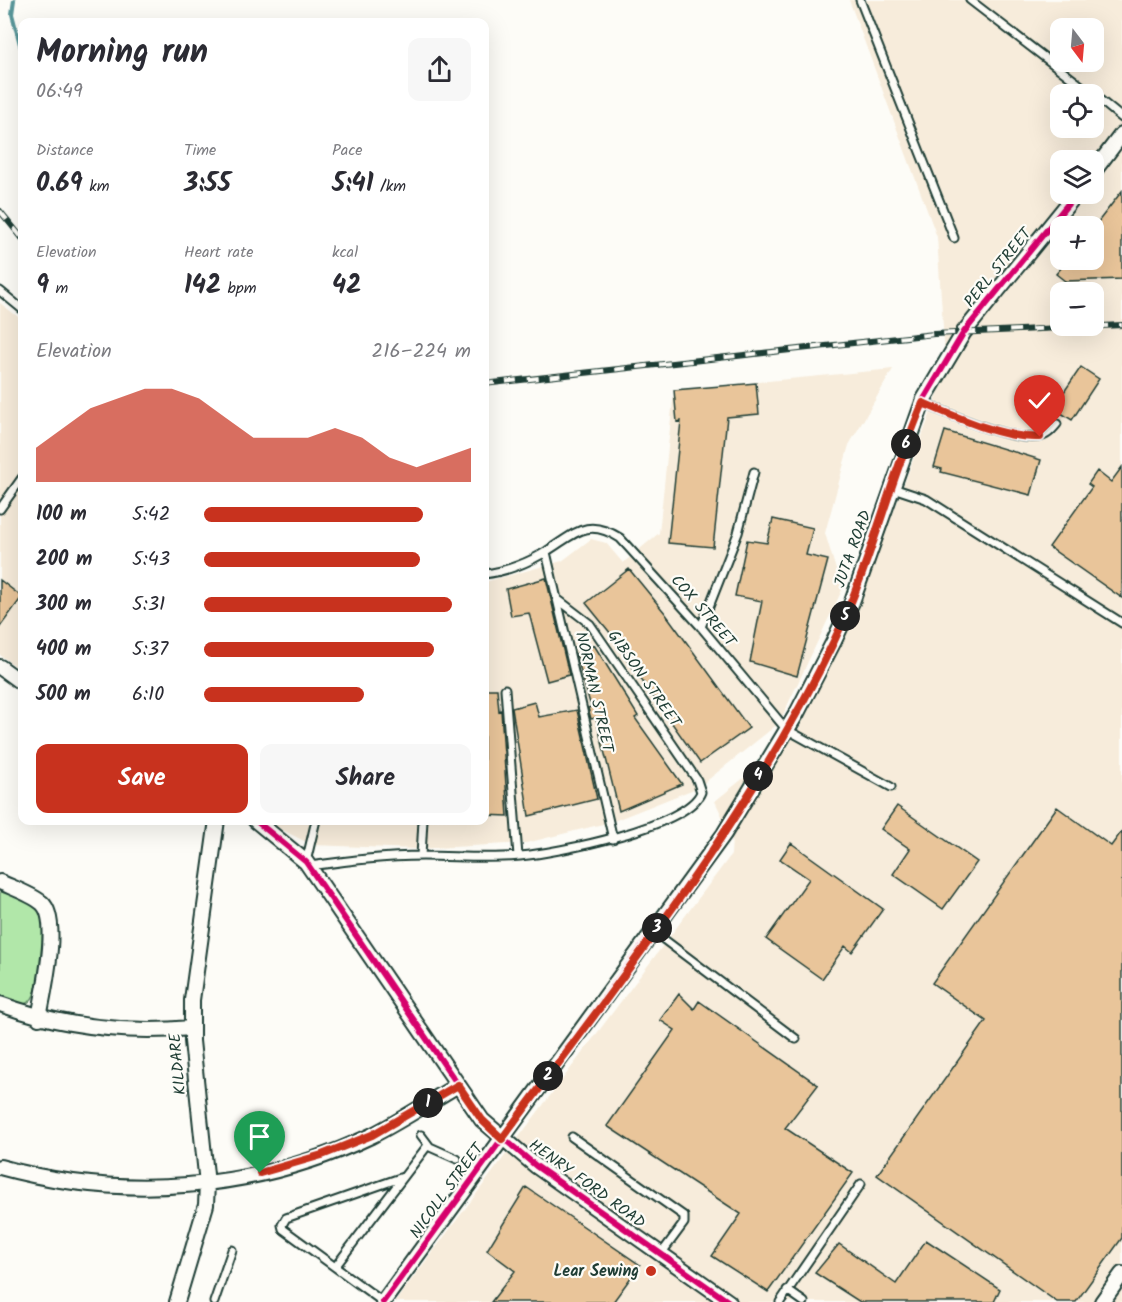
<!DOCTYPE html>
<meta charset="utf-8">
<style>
:root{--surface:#fff;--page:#f7f7f7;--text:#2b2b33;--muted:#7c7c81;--accent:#c8321e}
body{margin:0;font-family:Kalam,sans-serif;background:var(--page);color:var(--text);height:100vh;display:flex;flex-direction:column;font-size:22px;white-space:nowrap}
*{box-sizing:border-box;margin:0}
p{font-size:20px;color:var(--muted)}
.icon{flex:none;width:33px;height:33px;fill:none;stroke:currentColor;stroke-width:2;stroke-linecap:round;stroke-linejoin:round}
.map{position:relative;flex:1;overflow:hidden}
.sheet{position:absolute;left:18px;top:18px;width:471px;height:807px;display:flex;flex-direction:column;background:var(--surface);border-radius:12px;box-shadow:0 6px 24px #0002}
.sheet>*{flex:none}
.needle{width:39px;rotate:164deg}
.controls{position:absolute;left:1050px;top:18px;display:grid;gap:12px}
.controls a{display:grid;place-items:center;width:54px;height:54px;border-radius:12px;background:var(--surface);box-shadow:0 6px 24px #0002;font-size:30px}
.pin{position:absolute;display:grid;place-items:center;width:51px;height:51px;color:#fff;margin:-62px -26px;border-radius:50% 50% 50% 0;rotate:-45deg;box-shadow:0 0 6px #0007}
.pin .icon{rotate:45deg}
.km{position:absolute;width:30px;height:30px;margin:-15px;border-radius:50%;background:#222;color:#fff;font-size:16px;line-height:30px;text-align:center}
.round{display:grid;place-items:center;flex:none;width:63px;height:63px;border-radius:12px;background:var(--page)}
.overview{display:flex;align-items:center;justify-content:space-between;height:102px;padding:0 18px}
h1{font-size:33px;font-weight:700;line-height:45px}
.stats{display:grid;grid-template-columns:repeat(3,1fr);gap:9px;height:102px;padding:6px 18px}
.stats div{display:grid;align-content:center}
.stats b{font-size:26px;font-weight:700}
.stats small{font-size:16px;font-weight:400}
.stats p{font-size:16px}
.chart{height:168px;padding:12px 18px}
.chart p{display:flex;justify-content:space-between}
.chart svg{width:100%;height:108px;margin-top:6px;fill:var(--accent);opacity:.7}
.button{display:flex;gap:12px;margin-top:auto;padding:12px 18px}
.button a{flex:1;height:69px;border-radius:12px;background:var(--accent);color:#fff;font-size:24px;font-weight:700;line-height:69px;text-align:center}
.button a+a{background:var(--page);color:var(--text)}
ul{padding:0 18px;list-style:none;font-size:20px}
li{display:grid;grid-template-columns:96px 72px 1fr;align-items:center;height:45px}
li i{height:15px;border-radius:8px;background:var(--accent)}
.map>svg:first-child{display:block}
.built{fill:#f7ecdb;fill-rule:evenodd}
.green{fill:#b1e7a9;stroke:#68926e;stroke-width:1.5}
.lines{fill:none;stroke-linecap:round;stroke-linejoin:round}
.stream{stroke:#599598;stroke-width:4}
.building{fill:#e9c59a;stroke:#1f3d34;stroke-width:1.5}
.lane-casing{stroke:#1f3d34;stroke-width:11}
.street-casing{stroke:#1f3d34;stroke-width:18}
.lane{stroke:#fdfcf7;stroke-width:7}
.street{stroke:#fdfcf7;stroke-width:14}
.rail-casing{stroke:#1f3d34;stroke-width:6}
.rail{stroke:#fdfcf7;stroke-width:4;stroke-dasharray:11;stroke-linecap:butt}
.cycleway-casing{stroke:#fdfcf7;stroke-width:10}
.cycleway{stroke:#d6006c;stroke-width:6}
.route-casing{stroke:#fff;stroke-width:12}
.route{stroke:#c8321e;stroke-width:8}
.poi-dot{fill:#c8321e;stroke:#fdfcf7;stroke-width:2}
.labels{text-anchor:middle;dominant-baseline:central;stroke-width:4.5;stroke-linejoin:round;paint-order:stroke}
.street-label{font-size:16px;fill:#1f3d34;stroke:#fdfcf7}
.poi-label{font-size:16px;font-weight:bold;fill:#1f3d34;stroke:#fdfcf7;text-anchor:end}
</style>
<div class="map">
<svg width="1122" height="1302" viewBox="0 0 1122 1302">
<rect width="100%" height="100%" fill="#fdfcf7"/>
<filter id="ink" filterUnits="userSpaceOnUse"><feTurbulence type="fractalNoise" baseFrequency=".0167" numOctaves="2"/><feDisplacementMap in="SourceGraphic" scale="12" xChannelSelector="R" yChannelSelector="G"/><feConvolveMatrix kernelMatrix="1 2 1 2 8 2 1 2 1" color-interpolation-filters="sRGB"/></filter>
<g filter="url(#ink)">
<path class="built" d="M849,0H1122V1302H395L731,855L732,838L715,801L795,737L863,594L946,372L937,237ZM1060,28H1094V62H1060ZM1060,94H1094V128H1060ZM1060,160H1094V194H1060ZM1060,226H1094V260H1060ZM1060,292H1094V326H1060Z
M0,303L22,320V671L0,655Z
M893,369L849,445L825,533L842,590L779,723L699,787L611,822L526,843L416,849L312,845L265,821L484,820L485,582L562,561L591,539L606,543L623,563L659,533L674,390Z"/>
<path class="green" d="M0,889C11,895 33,901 41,911C48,922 41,992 30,1001C21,1008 10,1001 0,998Z"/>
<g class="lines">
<path class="stream" d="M14,0L12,14L22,52"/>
</g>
<path class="building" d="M1122,191V279L1065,281L1056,274L1068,260H1094V227Z
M1081,367L1099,379L1072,420L1053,408Z
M756,383L759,414L727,417L713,547L668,543L681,421L677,422L674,390Z
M945,431L1041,460L1031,495L941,472L942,469L934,467Z
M1122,467V598L1049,547L1092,487L1088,484L1097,471L1111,482Z
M773,519L813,528L806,555L828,560L797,676L750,662L762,601L735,596L747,540L767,543Z
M629,569L665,613L749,728L700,763L626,658L629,656L586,603Z
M546,578L569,675L547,681L529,613L511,616L506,589Z
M0,580L22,597L0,627Z
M594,645L638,716L635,718L682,784L619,811L596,718L591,719L588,708L591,707L576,654Z
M484,689H497L499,711L501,710L508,816L484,815Z
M535,702L539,717L577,710L597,799L529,816L512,708Z
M897,806L977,862L943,909L893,874L910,849L881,829Z
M1057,807L1111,846L1122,831V1238L1076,1302H1057L877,1175L986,1021L932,983Z
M791,843L883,909L852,952L845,946L822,979L766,939L809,879L780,859Z
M679,994L694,1009L699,1001L818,1085L785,1128L853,1173L768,1292L712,1256L741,1214L607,1126L675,1030L660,1020Z
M526,1187L640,1265L613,1302H491L515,1271L487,1250Z
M926,1240L1000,1289L994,1302H860L815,1273L839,1244L896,1284Z"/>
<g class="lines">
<g class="lane-casing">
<path id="lane" d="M860,0L954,238
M970,0L1092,94
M1094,95L1122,118
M0,291L22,309
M923,403C949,414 1010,441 1038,437C1047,436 1051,431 1057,424
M893,488L926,499L1122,623
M0,509L22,478
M546,552L613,839
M484,574C505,572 530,562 547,551C575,534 586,517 620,538L701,627L786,729L891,787
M701,627L738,533L754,472
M505,689L518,856
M421,856L423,820
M306,862L316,820
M309,866C347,861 384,856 423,856C455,856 488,859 520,856C556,853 688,827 701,792L697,780L590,624L560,601
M654,932L796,1039
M421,1135L430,1147L457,1159
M572,1137L684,1216V1223L661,1254
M335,1267L428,1145
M787,1290L804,1302
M214,1302L232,1250
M383,1302L283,1229L282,1225L286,1218L403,1177
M780,1302L861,1184"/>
</g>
<g class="street-casing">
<path id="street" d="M1094,171L1122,134
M0,667L22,683
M255,820L306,862L482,1120L536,1166L729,1302
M0,882C13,888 31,894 42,903C61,920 43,994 39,1018
M0,1004C63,1027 124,1034 191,1028
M0,1167C123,1201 255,1191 371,1136C401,1121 429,1102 458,1085
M177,1302L206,1205L207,1184L192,1041V1000L217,820
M383,1302L724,834L797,713L834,641L852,602L924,399L964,332L1076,194
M1102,1302L1122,1274"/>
</g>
<use href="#lane" class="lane"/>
<use href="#street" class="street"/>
<g class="rail-casing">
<path id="rail" d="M0,211L22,238
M484,384L934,334L1122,325"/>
</g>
<use href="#rail" class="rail"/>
<g class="cycleway-casing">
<path id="cycleway" d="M255,820L306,862L482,1120L536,1166L729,1302
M383,1302L724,834L797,713L834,641L852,602L924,399L964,332L1076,194"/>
</g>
<use href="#cycleway" class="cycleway"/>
</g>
</g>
<g class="lines" filter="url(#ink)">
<g class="route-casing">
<path id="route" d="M260,1173L322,1155L372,1135L458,1085L482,1120L502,1139C620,979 748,821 834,641C871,564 889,481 923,403C956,417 1004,439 1040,437"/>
</g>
<use href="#route" class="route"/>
</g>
<circle class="poi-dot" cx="651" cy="1271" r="6"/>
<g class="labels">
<g class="street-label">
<text transform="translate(998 268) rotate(-51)">PERL STREET</text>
<text transform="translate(853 549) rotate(-70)">JUTA ROAD</text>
<text transform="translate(703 611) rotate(49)">COX STREET</text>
<text transform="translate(644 679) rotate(55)">GIBSON STREET</text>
<text transform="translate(594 692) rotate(77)">NORMAN STREET</text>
<text transform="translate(178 1064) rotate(-95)">KILDARE</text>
<text transform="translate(587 1184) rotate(36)">HENRY FORD ROAD</text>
<text transform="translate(447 1191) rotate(-54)">NICOLL STREET</text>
</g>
<g class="poi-label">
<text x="639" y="1271">Lear Sewing</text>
</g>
</g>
</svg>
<div class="controls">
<a><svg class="needle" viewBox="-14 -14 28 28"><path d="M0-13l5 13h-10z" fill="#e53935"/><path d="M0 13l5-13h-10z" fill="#7c7c81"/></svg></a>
<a><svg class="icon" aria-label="locate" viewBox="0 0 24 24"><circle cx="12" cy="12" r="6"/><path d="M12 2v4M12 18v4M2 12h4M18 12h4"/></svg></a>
<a><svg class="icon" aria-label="layers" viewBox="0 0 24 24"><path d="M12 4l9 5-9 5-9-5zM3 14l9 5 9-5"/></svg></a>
<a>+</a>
<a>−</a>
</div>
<div class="pin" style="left:260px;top:1173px;background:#1e9e55"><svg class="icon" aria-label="arrive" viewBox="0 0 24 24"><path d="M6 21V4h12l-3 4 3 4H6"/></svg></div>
<div class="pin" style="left:1040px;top:437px;background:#d93025"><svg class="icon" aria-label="check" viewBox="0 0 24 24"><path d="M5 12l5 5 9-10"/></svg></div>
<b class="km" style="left:428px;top:1103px">1</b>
<b class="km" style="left:548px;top:1076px">2</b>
<b class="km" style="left:657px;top:928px">3</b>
<b class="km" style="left:758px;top:776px">4</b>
<b class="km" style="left:845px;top:616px">5</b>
<b class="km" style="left:906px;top:444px">6</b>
<section class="sheet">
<div class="overview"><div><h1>Morning run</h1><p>06:49</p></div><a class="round"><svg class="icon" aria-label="share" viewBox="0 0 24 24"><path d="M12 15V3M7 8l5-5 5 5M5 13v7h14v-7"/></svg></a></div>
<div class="stats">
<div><p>Distance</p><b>0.69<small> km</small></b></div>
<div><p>Time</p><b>3:55</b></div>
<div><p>Pace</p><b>5:41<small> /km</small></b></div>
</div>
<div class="stats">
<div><p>Elevation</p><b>9<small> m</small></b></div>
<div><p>Heart rate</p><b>142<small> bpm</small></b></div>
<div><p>kcal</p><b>42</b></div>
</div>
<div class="chart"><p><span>Elevation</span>216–224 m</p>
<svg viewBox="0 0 160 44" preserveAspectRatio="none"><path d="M0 44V30L10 22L20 14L30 10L40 6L50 6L60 10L70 18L80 26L90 26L100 26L110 22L120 26L130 34L140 38L150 34L160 30V44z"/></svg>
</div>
<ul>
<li><b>100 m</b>5:42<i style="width:82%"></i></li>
<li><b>200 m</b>5:43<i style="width:81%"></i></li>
<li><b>300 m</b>5:31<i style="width:93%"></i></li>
<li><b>400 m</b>5:37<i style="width:86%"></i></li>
<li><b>500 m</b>6:10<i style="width:60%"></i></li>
</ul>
<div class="button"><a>Save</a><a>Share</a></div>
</section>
</div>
